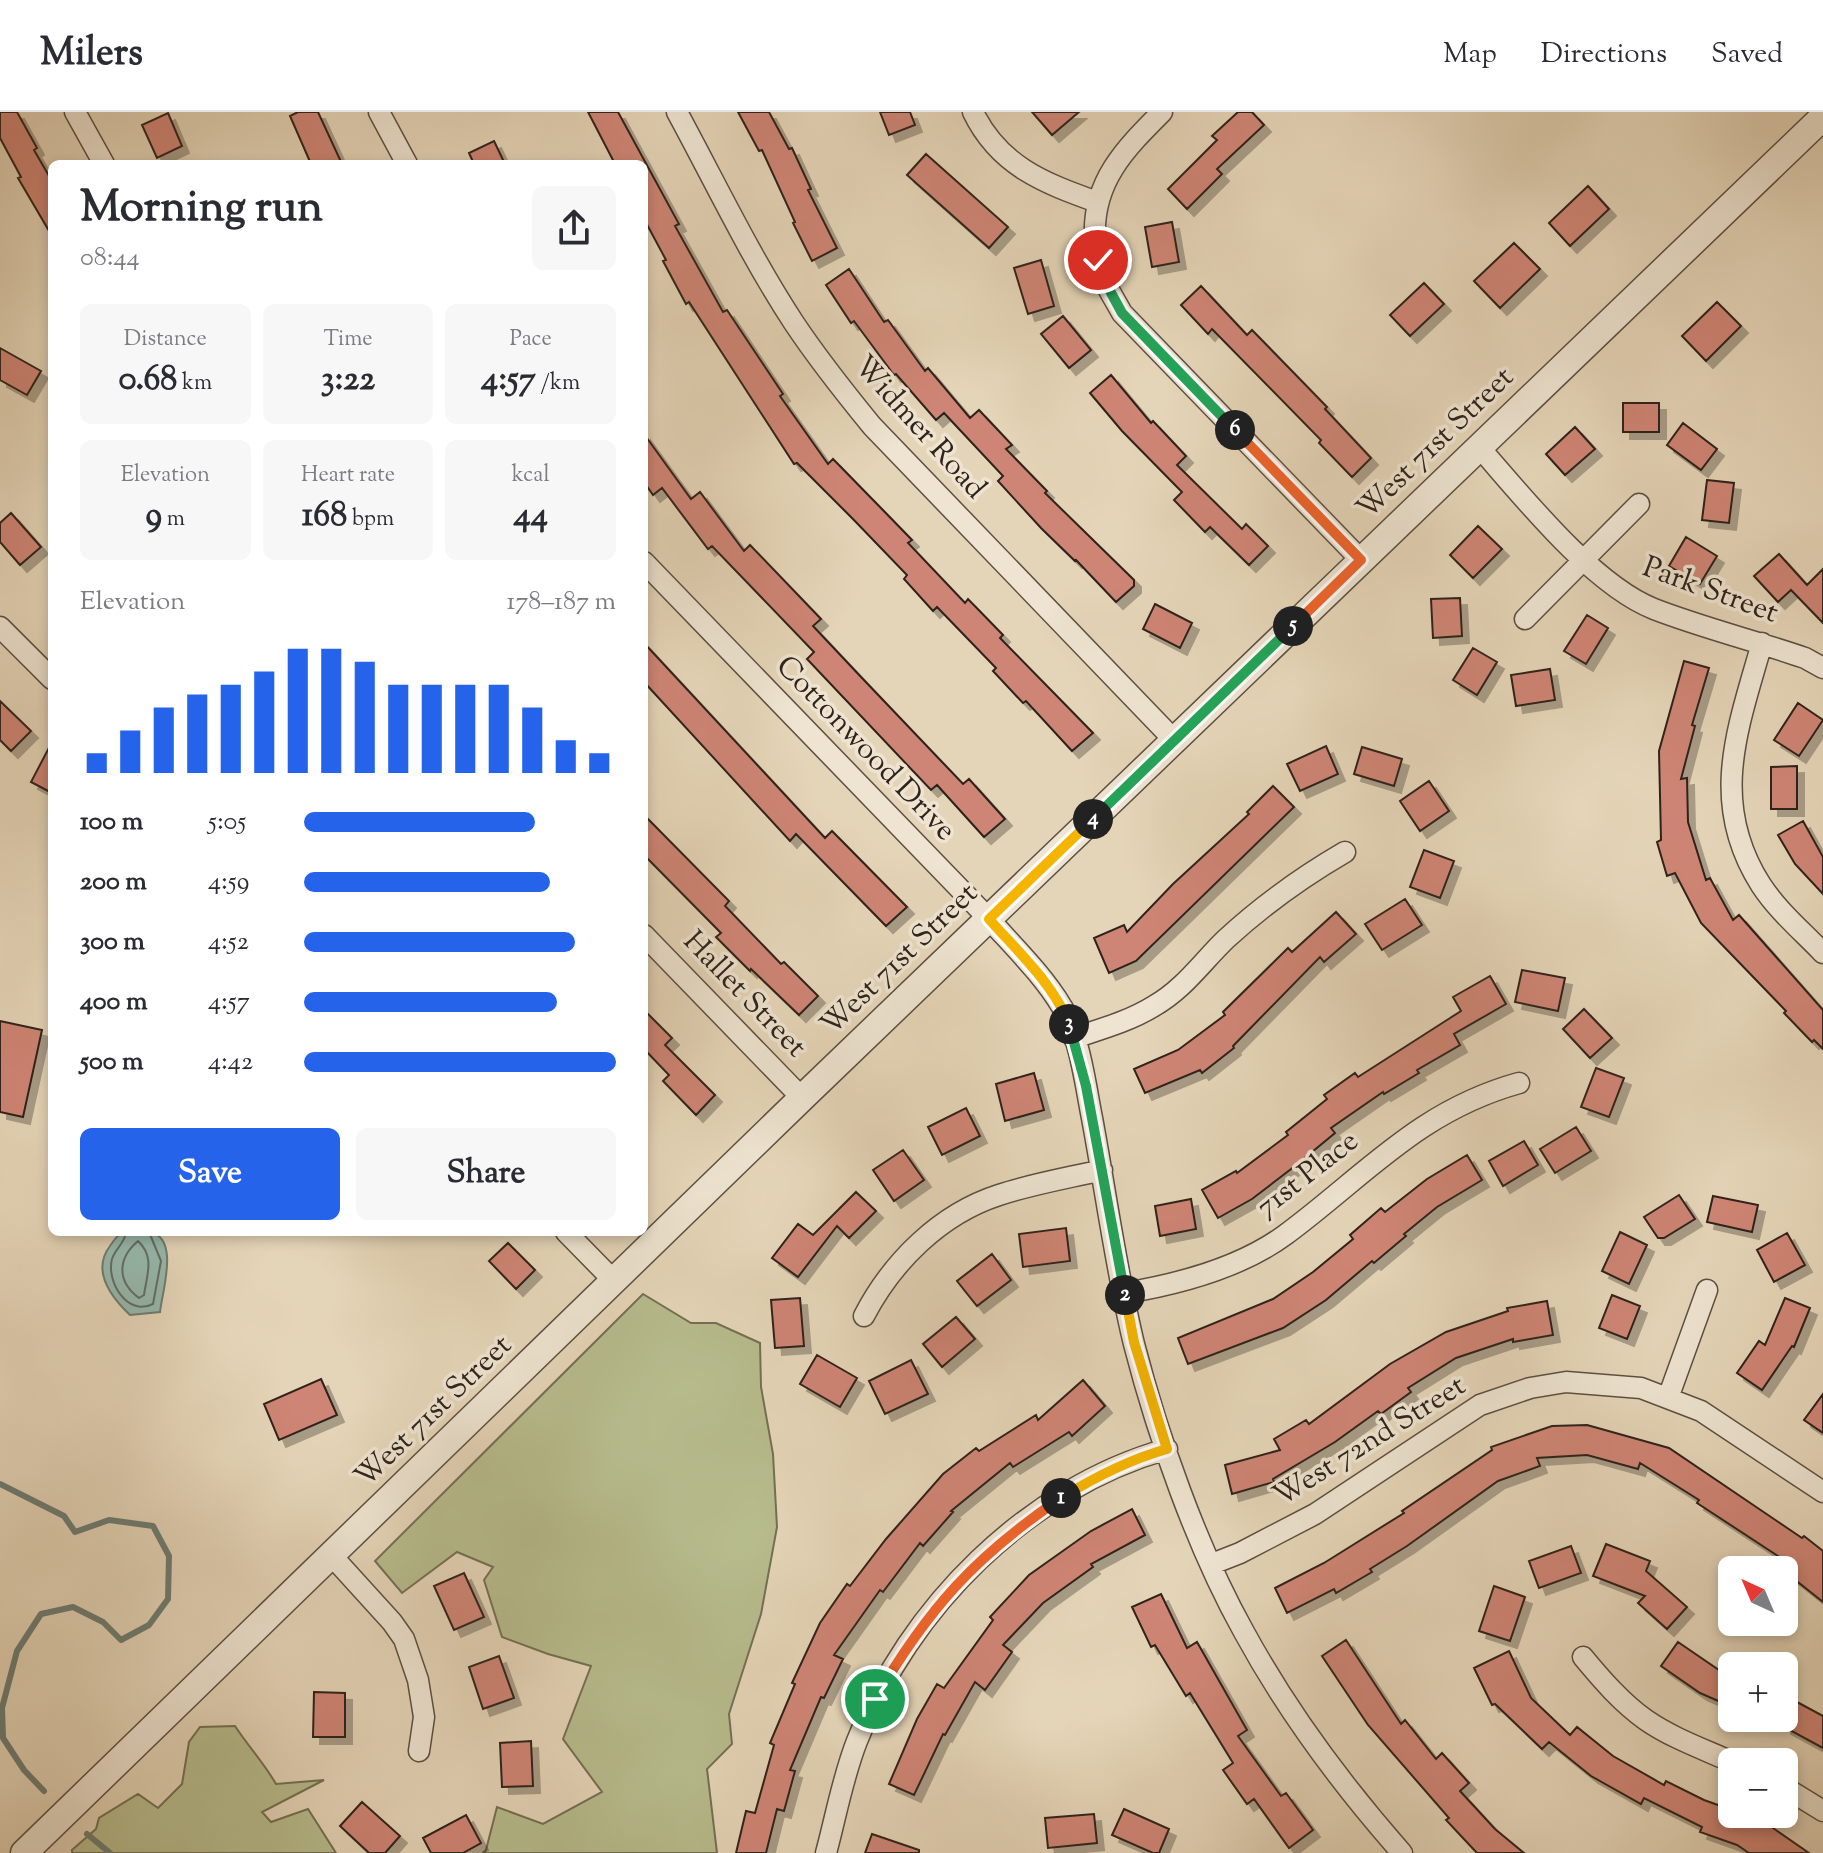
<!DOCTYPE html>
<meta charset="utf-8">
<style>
:root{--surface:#fff;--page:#f7f7f7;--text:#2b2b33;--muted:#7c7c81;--line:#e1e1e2;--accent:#2563eb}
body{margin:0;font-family:"Sorts Mill Goudy",serif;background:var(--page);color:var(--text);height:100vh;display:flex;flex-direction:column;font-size:30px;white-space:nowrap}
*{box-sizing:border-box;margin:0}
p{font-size:26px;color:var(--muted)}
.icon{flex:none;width:44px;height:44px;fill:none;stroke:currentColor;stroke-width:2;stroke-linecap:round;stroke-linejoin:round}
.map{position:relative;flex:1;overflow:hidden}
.panel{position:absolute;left:48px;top:48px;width:600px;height:1076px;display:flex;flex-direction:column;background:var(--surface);border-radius:12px;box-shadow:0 4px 12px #0003}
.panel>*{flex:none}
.needle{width:52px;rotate:316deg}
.controls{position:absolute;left:1718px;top:1444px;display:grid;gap:16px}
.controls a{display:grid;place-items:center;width:80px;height:80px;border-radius:12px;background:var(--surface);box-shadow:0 4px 12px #0003;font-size:40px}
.pin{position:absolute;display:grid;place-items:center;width:68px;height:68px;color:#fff;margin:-34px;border:4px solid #fff;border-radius:50%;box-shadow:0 2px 8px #0007}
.km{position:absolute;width:40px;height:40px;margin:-20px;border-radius:50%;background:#222;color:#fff;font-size:22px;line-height:40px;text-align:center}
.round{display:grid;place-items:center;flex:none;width:84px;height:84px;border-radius:12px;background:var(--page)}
.summary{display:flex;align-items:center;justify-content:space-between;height:136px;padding:0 32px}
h1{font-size:44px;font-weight:800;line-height:60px}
.figures{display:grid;grid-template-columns:repeat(3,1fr);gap:12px;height:136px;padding:8px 32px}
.figures div{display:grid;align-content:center;border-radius:12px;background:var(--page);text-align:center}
.figures b{font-size:34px;font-weight:800}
.figures small{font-size:22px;font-weight:400}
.figures p{font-size:22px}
.chart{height:224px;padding:16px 32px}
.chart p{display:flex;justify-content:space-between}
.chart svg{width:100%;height:144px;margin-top:8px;stroke:var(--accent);stroke-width:6}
.cta{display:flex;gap:16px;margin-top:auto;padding:16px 32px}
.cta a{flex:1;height:92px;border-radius:12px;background:var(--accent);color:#fff;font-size:32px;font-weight:800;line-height:92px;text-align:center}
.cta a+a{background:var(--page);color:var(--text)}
ul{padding:0 32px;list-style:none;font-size:26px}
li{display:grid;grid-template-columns:128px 96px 1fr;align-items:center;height:60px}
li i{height:20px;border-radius:10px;background:var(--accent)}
header{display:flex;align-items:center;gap:48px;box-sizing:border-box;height:112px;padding:0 40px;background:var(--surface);border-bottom:2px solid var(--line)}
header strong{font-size:38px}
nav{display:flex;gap:44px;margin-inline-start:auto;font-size:28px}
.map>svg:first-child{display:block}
.green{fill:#b7bc8d;stroke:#737054;stroke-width:2}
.water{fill:#96b9ad;stroke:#6d7d73;stroke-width:2}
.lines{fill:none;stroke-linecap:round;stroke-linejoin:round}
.shore{stroke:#626e64;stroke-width:2}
.stream{stroke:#6d7d73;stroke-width:6}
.building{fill:#cf8575;stroke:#2f231b;stroke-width:2;filter:url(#shadow)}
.minor-casing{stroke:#5c5042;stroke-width:23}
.tertiary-casing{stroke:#5c5042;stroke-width:29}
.minor{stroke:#eee4d1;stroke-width:20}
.tertiary{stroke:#eee4d1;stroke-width:26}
.split-1-casing{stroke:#fff;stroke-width:16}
.split-2-casing{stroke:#fff;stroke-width:16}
.split-3-casing{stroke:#fff;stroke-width:16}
.split-4-casing{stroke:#fff;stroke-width:16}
.split-5-casing{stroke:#fff;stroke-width:16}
.split-6-casing{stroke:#fff;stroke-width:16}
.split-7-casing{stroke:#fff;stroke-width:16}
.split-1{stroke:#f0652b;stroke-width:10}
.split-2{stroke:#f5b400;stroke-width:10}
.split-3{stroke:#22a559;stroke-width:10}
.split-4{stroke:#f5b400;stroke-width:10}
.split-5{stroke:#22a559;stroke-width:10}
.split-6{stroke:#f0652b;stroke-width:10}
.split-7{stroke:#22a559;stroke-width:10}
.labels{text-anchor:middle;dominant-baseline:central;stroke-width:7;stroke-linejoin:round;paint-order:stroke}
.street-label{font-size:30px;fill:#2f231b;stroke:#eee4d1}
</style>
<header>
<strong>Milers</strong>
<nav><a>Map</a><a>Directions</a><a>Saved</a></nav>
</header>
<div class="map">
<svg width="1823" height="1741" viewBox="0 0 1823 1741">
<defs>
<filter id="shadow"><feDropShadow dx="7" dy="7" stdDeviation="0" flood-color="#0004"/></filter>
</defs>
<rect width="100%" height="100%" fill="#e5d5b8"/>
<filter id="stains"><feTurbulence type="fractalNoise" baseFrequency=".0025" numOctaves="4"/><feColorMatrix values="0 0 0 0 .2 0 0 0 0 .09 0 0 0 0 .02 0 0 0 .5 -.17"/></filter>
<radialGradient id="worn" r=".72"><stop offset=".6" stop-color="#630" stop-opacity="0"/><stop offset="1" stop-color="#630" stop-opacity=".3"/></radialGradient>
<path class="green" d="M643,1182L691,1211H716L760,1231L761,1275L773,1342L777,1415L761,1502L729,1602L732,1632L707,1657L717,1741H483L486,1738L497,1695L543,1712L602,1680L563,1627L591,1554L548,1542L502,1525L484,1468L493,1455L457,1440L402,1481L375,1449Z
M235,1614C248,1634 264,1651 276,1672L324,1668L262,1700L271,1710L308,1697L336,1741H72V1738L96,1717L99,1706L138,1682L158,1696L182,1672L189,1630L200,1615Z"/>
<path class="water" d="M124,1120C132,1120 142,1118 150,1120C180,1126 162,1180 160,1200L130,1203C111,1185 91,1159 110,1134C115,1127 117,1123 124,1120Z"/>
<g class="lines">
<path class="shore" d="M126,1120C125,1131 115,1137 112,1147C106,1169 127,1205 153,1192L161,1149L149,1120
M138,1129C155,1145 147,1162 144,1183L139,1186C116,1169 118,1146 138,1129Z"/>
<path class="stream" d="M0,1372L64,1404L75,1420L109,1408L153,1414L169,1444L168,1487L149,1513L121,1528L103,1510L73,1495L41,1502L17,1539L2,1596L3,1626L24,1658L44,1679
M87,1722L110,1741"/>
</g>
<path class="building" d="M0,0H17L37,36L34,38L52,69V124L18,66L21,65L0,26Z
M298,0H318L342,52H311L290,4Z
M588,0H618L679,112L675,114L723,200L727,198L783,282L780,284L828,352L833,347L877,392L912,428L908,431L965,491L968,487L1003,523L1000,526L1093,621L1072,639L1026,589L1023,591L993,559L996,556L937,495L933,499L904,467L907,463L852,406L797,351L794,352L689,190L686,192L663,149L666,148L644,107V52H615Z
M738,0H769L789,37L792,36L811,77L808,78L837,136L812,149L793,111L795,110L762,38L759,39Z
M880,0H910L915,13L889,23Z
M1032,0H1079L1052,23Z
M1238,0H1252L1264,13L1217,57L1222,62L1187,97L1168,77L1217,28L1212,24Z
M168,1L182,34L157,46L142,13Z
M494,29L505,52H474L469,41Z
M926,42L1008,115L989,136L907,63Z
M1588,74L1609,97L1570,134L1549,111Z
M1172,110L1179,150L1152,155L1145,115Z
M1514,131L1540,157L1500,196L1474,169Z
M1041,148L1054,194L1028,202L1014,156Z
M849,157L884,210L888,208L925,259L928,256L970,306L979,298L1012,333L1006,337L1047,379L1045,381L1134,468V474L1116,490L1076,448L1075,449L1041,416L998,369L1003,364L944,301L936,308L896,262L894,263L854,209L851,211L826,173Z
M1424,171L1444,192L1410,224L1390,203Z
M1201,174L1247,223L1252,218L1327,295L1325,297L1371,346L1352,365L1319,331L1321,328L1212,217L1208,222L1181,193Z
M1717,190L1741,214L1706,249L1682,224Z
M1063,204L1091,238L1069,256L1041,222Z
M0,236L41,259L27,283L0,268Z
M1111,263L1151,311L1153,309L1186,344L1177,353L1242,417L1246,412L1268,434L1249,453L1210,415L1205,420L1174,388L1182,380L1122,319L1090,281Z
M1623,291H1659V320H1623Z
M1683,311L1717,337L1701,358L1667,333Z
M1575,315L1595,337L1565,363L1546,342Z
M644,322L691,387L700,380L744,439L750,433L821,507L813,514L862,566L963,672L969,667L1005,707L984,725L937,673L931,678L807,547L814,540L712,434L708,437L662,376L653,383L644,370Z
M1707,368L1734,371L1729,411L1702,408Z
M11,401L41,435L20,453L0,430V411Z
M1478,414L1502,437L1473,466L1450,443Z
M1686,425L1717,444L1700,472L1669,454Z
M1779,442L1807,473L1823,457V511L1791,478L1778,490L1754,464Z
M1460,486L1462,524L1433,526L1431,487Z
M1155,492L1192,511L1180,536L1143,517Z
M1587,503L1608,516L1586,552L1564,539Z
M644,531L825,726L832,719L907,795L886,814L796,722L790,729L644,570Z
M1473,536L1497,550L1477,583L1453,568Z
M1684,549L1709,556L1692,613L1695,614L1681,667L1687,666L1688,710L1706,768L1710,766L1733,808L1739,803L1823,898V937L1814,928L1812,930L1784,901L1786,899L1701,811L1675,761L1667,764L1657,730L1661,728L1659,639Z
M1550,557L1555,588L1516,594L1511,563Z
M0,589L31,619L11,639L0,628Z
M1798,591L1823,608L1799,644L1774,628Z
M52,630V681L31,670Z
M1326,634L1338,662L1300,679L1287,652Z
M1362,635L1402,647L1394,674L1354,662Z
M1797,654V697H1771V655Z
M1429,669L1449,699L1420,719L1400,689Z
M1273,674L1294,695L1136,849L1109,861L1094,826L1124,813L1127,820L1173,772L1249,702L1247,700Z
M644,703L729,789L725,794L781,852L784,850L818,884L799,903L751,857L750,859L716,825L721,821L644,743Z
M1803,709L1823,745V782L1795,752L1778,723Z
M1424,738L1454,749L1440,786L1410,775Z
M1405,787L1422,813L1382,838L1365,812Z
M1336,800L1356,822L1324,850L1320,845L1233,934L1234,936L1202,961L1200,958L1145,981L1134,957L1178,938L1225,903L1223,900L1288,836L1292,840Z
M1522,858L1565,866L1558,899L1515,890Z
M1490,864L1506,892L1454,922L1460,933L1417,958L1419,961L1384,982L1383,980L1331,1016L1335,1021L1295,1054L1252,1087L1218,1106L1202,1078L1236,1059L1237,1061L1288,1023L1286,1020L1327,987L1324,983L1355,961L1358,965L1461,899L1453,885Z
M1584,897L1612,926L1590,946L1563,917Z
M644,898L672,926L665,933L715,983L696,1003L663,969L669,963L644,937Z
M0,909L42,918L23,1005L0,1000Z
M1596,956L1624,966L1609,1005L1581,995Z
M1034,961L1044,998L1005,1009L996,972Z
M966,996L980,1024L942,1043L928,1015Z
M1576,1015L1591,1039L1555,1061L1540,1037Z
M1524,1029L1538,1053L1503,1074L1489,1049Z
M903,1038L924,1068L894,1089L873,1058Z
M1467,1043L1482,1068L1437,1095L1404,1122L1406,1124L1374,1151L1372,1149L1326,1188L1283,1216L1188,1252L1178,1226L1273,1187L1313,1160L1353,1127L1350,1123L1381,1096L1385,1100L1427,1067Z
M856,1080L876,1099L849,1126L837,1114L798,1165L772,1146L798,1112L813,1123Z
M1679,1083L1695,1107L1664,1126H1658L1644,1105Z
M1713,1084L1758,1093L1752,1120L1707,1110Z
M1191,1087L1196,1117L1160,1124L1155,1094Z
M1066,1116L1070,1149L1023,1155L1019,1122Z
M1620,1120L1647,1133L1629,1172L1602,1159Z
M1787,1121L1805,1153L1774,1170L1757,1138Z
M508,1131L535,1158L516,1177L489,1149Z
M992,1142L1011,1168L977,1194L957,1169Z
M1612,1183L1640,1194L1627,1227L1599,1216Z
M800,1186L804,1234L775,1236L771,1188Z
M1785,1186L1810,1196L1794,1235L1792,1234L1762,1278L1737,1261L1759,1229L1765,1233Z
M1547,1189L1553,1223L1513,1230V1227L1456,1246L1408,1276L1411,1280L1381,1302L1378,1299L1335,1330L1273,1367L1274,1370L1232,1382L1225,1353L1280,1338L1274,1327L1306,1308L1309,1312L1390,1252L1446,1220L1508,1199L1507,1196Z
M956,1205L975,1227L942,1255L923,1232Z
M817,1243L857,1266L840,1295L800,1272Z
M911,1248L928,1282L885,1302L869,1269Z
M321,1267L337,1303L279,1328L264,1292Z
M1083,1268L1105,1294L1072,1324L1069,1320L1013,1355L1010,1351L951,1399L953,1400L923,1434L920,1431L883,1480L880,1478L834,1543L843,1547L824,1586L821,1585L790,1658L795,1659L784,1699L777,1697L766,1741H736L746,1699L755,1701L774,1633L770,1631L795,1572L792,1571L820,1511L847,1472L850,1474L886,1427L943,1362L976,1336L979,1339L1036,1303L1038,1308Z
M1823,1282V1321L1804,1308Z
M1587,1313L1669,1336L1802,1426L1804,1424L1823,1439V1490L1779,1455L1784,1448L1697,1391L1699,1388L1640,1351L1638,1357L1587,1343L1537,1346L1540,1354L1498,1369L1407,1434L1370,1457L1372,1460L1336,1481L1334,1477L1287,1501L1275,1476L1324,1451L1404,1401L1402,1399L1492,1338L1491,1335L1552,1314Z
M1132,1397L1145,1423L1091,1452L1093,1455L1043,1491L1003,1533L1012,1540L985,1578L975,1570L945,1623L943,1622L914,1683L889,1672L917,1607L937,1572L944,1576L993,1508L990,1505L1029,1463L1091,1419Z
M1606,1432L1650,1449L1646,1459L1687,1495L1667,1517L1638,1491L1645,1484L1593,1464Z
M1571,1434L1581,1461L1539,1476L1529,1449Z
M464,1461L484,1505L454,1518L434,1474Z
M1494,1474L1525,1485L1510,1529L1479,1519Z
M1161,1482L1187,1536L1197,1530L1247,1618L1238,1624L1281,1684L1286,1681L1313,1718L1289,1736L1254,1687L1247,1692L1223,1658L1233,1651L1190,1581L1186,1584L1155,1533L1151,1535L1132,1495Z
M1346,1528L1401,1612L1405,1608L1436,1647L1442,1641L1469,1671L1460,1679L1495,1717L1524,1741H1477L1446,1708L1449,1706L1368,1613L1322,1544Z
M1678,1530L1719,1558L1721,1555L1732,1560V1595L1700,1581L1661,1554Z
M1509,1539L1531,1586L1570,1623L1577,1615L1613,1644L1664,1673L1666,1669L1704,1688L1732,1698V1702H1744L1760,1707L1809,1741H1749L1737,1733L1700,1720L1702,1715L1644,1686L1641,1692L1591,1664L1549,1630L1542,1637L1495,1592L1492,1593L1474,1556Z
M499,1544L514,1586L483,1597L469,1555Z
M314,1580L345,1581V1625H313Z
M1784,1583L1823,1604V1636L1784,1615Z
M531,1629L533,1674L502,1675L500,1631Z
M362,1690L400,1724L385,1741H369L340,1714Z
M1124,1697L1169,1717L1159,1741H1153L1112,1723Z
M1094,1702L1097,1731L1048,1736L1045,1706Z
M466,1703L481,1731L463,1741H431L423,1726Z
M872,1722L919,1738V1741H865Z"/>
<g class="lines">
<g class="minor-casing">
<path id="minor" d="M75,0L104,52
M379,0L407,52
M677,0C715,70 750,144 794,211C818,247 845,281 872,314L1175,629
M973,0C999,54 1044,71 1097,90
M1162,0C1125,37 1092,70 1095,126C1096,140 1098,156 1104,168C1109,179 1116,190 1122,201L1361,448
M1480,336C1523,385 1593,473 1654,497C1703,516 1756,529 1805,546L1823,556
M644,450L989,807C1014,835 1043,863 1062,895C1080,927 1085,970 1092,1006C1106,1081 1116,1158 1134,1232C1158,1325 1197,1436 1244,1520C1287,1599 1342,1673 1402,1741
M1525,507L1639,392
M0,515L52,567
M1762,531C1738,616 1708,690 1761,773C1778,799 1802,819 1823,841
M644,823L802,986
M1074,926C1101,917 1130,909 1154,894C1184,877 1202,850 1226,827C1263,793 1302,765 1345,740
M566,1120L614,1169
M1125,1181C1179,1172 1240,1156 1285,1123C1365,1064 1418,999 1519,971
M864,1204C892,1150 940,1102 999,1083C1032,1072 1068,1066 1102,1058
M1668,1286L1707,1178
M332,1444L392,1510L404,1527L418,1568L424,1605L419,1639
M1212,1452L1240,1441L1315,1402L1480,1293L1530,1276L1566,1270L1641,1276L1701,1299L1823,1380
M1583,1545C1602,1568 1622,1591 1646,1608C1672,1626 1703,1637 1732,1650
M1784,1675L1823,1699
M826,1741C836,1704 843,1664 857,1629C908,1496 1028,1376 1167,1337"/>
</g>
<g class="tertiary-casing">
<path id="tertiary" d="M24,1741L802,986L1823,5"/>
</g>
<use href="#minor" class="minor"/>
<use href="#tertiary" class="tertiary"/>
</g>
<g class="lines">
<g class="split-1-casing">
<path id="split-1" d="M875,1587C928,1497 974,1445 1061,1386"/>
</g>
<g class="split-2-casing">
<path id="split-2" d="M1061,1386C1095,1365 1128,1348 1167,1337L1134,1230L1125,1183"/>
</g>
<g class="split-3-casing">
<path id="split-3" d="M1069,912L1086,974L1125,1183"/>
</g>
<g class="split-4-casing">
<path id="split-4" d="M1069,912C1053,871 1017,839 989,807L1093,707"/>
</g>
<g class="split-5-casing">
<path id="split-5" d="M1093,707L1293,514"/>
</g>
<g class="split-6-casing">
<path id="split-6" d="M1235,318L1361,448L1293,514"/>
</g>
<g class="split-7-casing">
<path id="split-7" d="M1098,148L1103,166L1122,201L1235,318"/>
</g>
<use href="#split-1" class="split-1"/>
<use href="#split-2" class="split-2"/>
<use href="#split-3" class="split-3"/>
<use href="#split-4" class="split-4"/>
<use href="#split-5" class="split-5"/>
<use href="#split-6" class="split-6"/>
<use href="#split-7" class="split-7"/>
</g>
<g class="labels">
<g class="street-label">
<text transform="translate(919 316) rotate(48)">Widmer Road</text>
<text transform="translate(1436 332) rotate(-44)">West 71st Street</text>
<text transform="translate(1710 479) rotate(20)">Park Street</text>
<text transform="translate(865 637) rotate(46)">Cottonwood Drive</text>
<text transform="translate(900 848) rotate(-44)">West 71st Street</text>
<text transform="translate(744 883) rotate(46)">Hallet Street</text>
<text transform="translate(1308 1063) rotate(-38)">71st Place</text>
<text transform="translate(434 1300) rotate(-44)">West 71st Street</text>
<text transform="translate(1370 1330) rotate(-32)">West 72nd Street</text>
</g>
</g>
<rect width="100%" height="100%" filter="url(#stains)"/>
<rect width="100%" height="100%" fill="url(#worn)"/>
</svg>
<div class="controls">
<a><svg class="needle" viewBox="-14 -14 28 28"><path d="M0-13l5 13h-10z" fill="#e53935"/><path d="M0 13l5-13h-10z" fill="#7c7c81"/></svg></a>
<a>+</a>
<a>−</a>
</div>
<div class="pin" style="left:875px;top:1587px;background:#1e9e55"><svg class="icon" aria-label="arrive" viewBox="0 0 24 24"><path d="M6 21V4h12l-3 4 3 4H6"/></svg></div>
<div class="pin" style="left:1098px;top:148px;background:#d93025"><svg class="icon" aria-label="check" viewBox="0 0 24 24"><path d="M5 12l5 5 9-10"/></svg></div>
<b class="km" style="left:1061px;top:1386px">1</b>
<b class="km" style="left:1125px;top:1183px">2</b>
<b class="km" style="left:1069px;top:912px">3</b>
<b class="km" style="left:1093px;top:707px">4</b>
<b class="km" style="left:1293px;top:514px">5</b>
<b class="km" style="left:1235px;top:318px">6</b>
<section class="panel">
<div class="summary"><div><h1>Morning run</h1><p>08:44</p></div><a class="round"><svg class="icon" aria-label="share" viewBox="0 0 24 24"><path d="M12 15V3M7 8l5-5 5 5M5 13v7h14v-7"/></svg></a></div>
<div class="figures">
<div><p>Distance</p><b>0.68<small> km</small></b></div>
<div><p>Time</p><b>3:22</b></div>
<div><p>Pace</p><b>4:57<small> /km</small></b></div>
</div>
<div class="figures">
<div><p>Elevation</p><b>9<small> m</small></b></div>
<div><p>Heart rate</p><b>168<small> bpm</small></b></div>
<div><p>kcal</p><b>44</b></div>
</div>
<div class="chart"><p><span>Elevation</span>178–187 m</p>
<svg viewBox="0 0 160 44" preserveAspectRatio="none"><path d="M5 44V38M15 44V31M25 44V24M35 44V20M45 44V17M55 44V13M65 44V6M75 44V6M85 44V10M95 44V17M105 44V17M115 44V17M125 44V17M135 44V24M145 44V34M155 44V38"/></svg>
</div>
<ul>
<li><b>100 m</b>5:05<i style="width:74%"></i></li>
<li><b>200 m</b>4:59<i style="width:79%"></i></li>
<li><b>300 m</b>4:52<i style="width:87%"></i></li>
<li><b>400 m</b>4:57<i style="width:81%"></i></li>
<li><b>500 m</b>4:42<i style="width:100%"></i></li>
</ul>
<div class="cta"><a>Save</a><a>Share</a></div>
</section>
</div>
